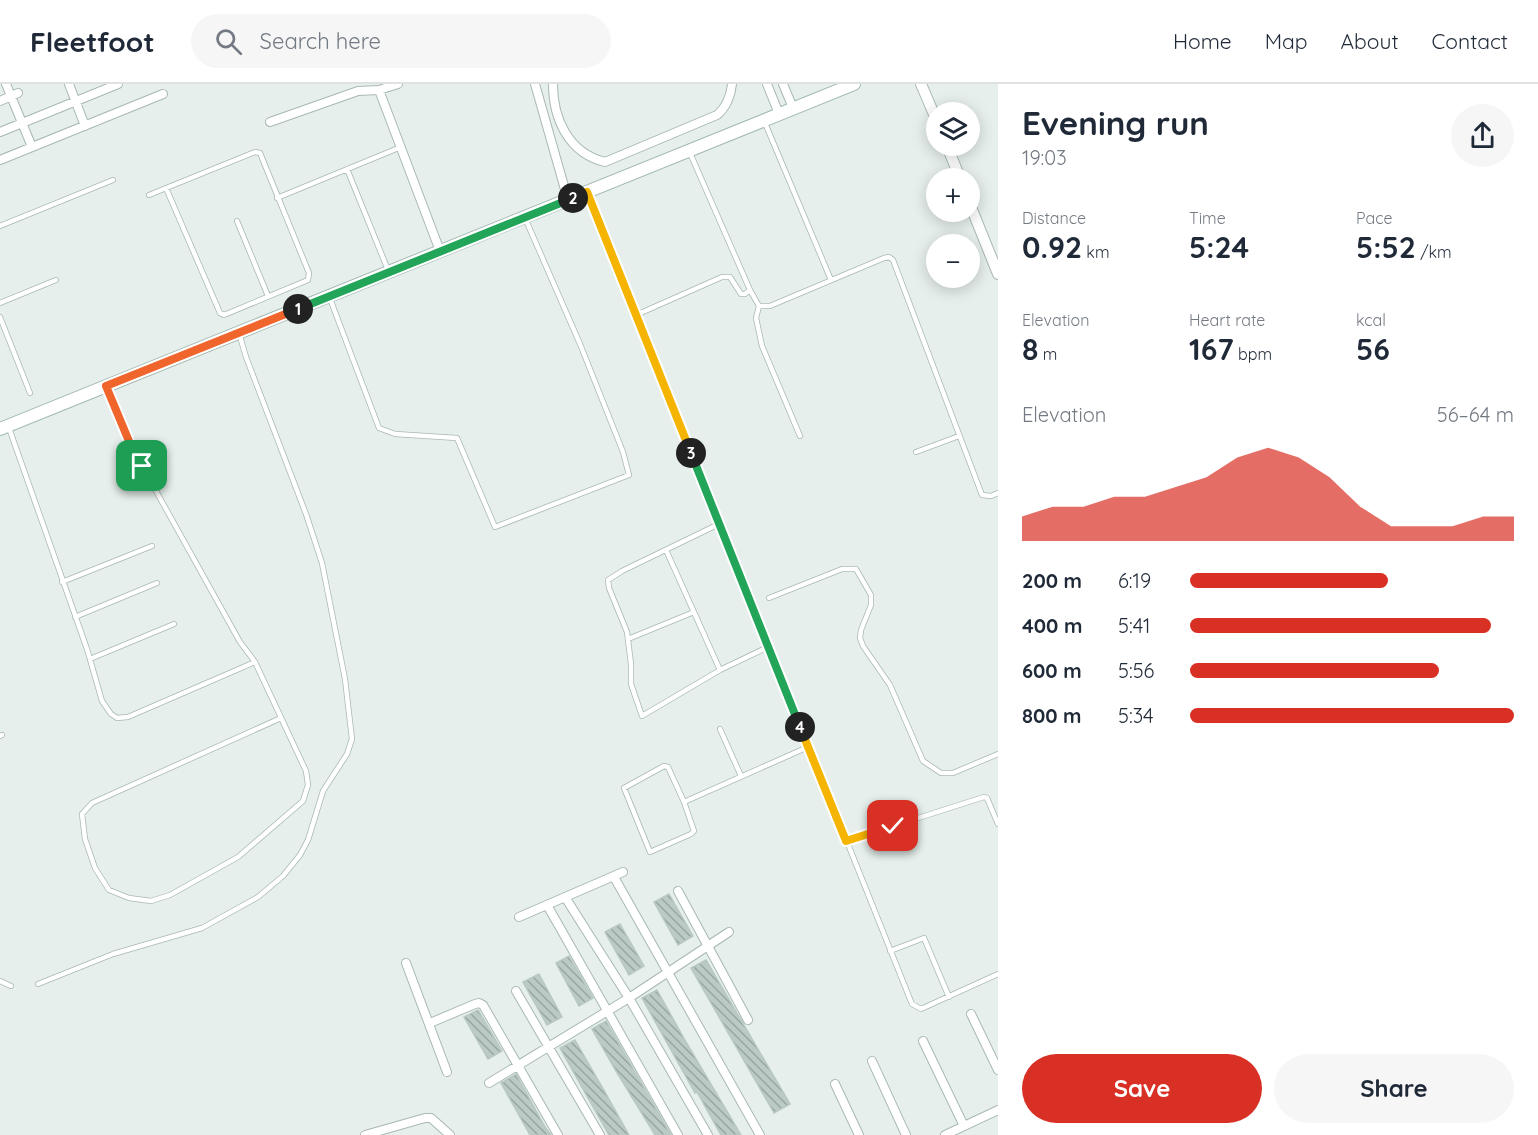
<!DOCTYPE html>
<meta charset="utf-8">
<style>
:root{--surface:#fff;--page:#f6f6f7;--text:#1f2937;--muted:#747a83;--line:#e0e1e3;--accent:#d93025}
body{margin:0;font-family:Quicksand,sans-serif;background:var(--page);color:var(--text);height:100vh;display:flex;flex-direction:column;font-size:22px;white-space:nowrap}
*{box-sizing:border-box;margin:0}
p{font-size:20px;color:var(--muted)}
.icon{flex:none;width:33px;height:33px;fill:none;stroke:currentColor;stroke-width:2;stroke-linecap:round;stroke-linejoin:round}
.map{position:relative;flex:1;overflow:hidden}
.sheet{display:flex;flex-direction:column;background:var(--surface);width:540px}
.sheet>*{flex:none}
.tools{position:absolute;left:926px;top:18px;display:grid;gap:12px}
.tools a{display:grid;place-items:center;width:54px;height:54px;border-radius:50%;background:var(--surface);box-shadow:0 3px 15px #0003;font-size:30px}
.pin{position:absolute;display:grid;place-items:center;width:51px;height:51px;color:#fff;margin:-26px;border-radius:12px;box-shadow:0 3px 9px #0006}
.km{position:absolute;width:30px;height:30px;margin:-15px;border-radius:50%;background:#222;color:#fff;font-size:16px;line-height:30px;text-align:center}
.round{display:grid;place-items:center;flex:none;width:63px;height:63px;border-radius:32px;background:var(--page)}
.summary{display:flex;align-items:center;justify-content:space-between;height:102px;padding:0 24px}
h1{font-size:33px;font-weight:800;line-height:45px}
.metrics{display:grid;grid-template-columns:repeat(3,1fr);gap:9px;height:102px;padding:6px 24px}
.metrics div{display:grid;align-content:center}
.metrics b{font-size:30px;font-weight:800}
.metrics small{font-size:16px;font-weight:400}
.metrics p{font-size:16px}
.chart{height:168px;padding:12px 24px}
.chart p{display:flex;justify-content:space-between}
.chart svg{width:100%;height:108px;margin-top:6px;fill:var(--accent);opacity:.7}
.action{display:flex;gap:12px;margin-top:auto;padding:12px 24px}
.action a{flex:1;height:69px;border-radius:36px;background:var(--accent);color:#fff;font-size:24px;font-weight:800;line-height:69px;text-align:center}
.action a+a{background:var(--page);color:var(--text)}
ul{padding:0 24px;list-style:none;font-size:20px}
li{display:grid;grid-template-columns:96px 72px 1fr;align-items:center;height:45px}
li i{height:15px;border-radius:8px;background:var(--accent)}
header{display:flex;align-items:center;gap:36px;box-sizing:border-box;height:84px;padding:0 30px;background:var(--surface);border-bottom:2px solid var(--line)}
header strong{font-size:28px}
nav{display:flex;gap:33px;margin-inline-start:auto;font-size:21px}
.search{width:420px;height:54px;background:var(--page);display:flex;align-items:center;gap:15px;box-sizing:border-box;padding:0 21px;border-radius:33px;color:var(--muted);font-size:22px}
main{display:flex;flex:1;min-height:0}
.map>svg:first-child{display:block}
.building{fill:url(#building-back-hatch);stroke:#b8c9c2;stroke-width:1.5}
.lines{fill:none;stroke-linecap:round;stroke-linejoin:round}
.service-casing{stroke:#a8b8b2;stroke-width:6}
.minor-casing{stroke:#a8b8b2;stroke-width:10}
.tertiary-casing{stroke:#a8b8b2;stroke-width:12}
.secondary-casing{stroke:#a4bbb3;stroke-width:14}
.service{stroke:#fff;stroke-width:4.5}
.minor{stroke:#fff;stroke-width:8}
.tertiary{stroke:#fff;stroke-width:10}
.secondary{stroke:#fff;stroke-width:12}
.split-1-casing{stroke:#fff;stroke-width:12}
.split-2-casing{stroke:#fff;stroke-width:12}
.split-3-casing{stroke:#fff;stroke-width:12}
.split-4-casing{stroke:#fff;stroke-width:12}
.split-5-casing{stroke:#fff;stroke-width:12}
.split-1{stroke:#f0652b;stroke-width:8}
.split-2{stroke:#22a559;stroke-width:8}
.split-3{stroke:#f5b400;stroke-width:8}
.split-4{stroke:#22a559;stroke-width:8}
.split-5{stroke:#f5b400;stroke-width:8}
</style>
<header>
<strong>Fleetfoot</strong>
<div class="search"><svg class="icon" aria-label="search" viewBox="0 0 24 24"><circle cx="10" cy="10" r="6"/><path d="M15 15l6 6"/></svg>Search here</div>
<nav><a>Home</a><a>Map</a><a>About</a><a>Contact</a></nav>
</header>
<main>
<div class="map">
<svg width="998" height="1051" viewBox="0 0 998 1051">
<defs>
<pattern id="building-back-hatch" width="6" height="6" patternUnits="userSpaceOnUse" patternTransform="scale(1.5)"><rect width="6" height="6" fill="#bbcac4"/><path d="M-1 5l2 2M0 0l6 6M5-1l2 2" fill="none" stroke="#98a6a0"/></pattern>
</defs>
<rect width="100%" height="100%" fill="#e6efeb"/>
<path class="building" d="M669,810L693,852L678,861L654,818Z
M620,840L644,882L629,891L605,848Z
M569,872L593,914L579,922L556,879Z
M706,876L790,1020L774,1029L691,884Z
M539,890L562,933L547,941L523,898Z
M657,906L686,958L741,1051H721L697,1008L695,1009L642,914Z
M478,926L502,967L488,975L464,933Z
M606,937L671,1051H655L616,987L592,945Z
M575,956L605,1008L629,1051H609L584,1007L560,964Z
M516,990L545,1043L551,1051H530L501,999Z"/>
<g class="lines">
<g class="service-casing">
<path id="service" d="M765,39L831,196
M690,69L750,206L759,222H770L884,174L889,173L893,176L982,411L991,412L998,409
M347,85L388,186
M587,108L912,920L921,925L998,890
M149,111L255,68L260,69L309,189L308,196L224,231L220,229L166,104
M277,114L401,63
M237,137L268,212
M0,142L113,96
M329,212L379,344L395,350L457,354L495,443L629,391L623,368L580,260L525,134
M0,219L56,196
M759,222L756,234L762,262L800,352
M636,231L722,193H730L741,210H745L750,206
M0,233L30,309
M106,302L131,362L240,558L255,578L306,687L308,701L303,717L238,773L170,811L151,817L129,814L109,806L95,784L85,755L82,730L92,719L281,634
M9,344L87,565L102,617L111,630L117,634L128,633L255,578
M916,368L959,352
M719,440L622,487L608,496L609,504L627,548L631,580V600L642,632L720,586L768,563
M666,466L720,586
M62,498L152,462
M769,514L842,485H856L871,511V521L861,546L860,554L863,562L890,601L923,677L941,689H953L998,670
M75,533L157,499
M628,555L694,528
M90,575L174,540
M720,645L741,692
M0,652L2,651
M664,682L668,683L684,718L694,747L691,750L650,768L624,704Z
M684,718L808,663
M846,757L984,713L987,714L998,740
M890,867L924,854L949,913
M0,897L11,902
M38,900L113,870L202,844L258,813L283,792L300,771L308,756L323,707L347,670L352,655L345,595L322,479L306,430L246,273L239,249"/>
</g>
<g class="minor-casing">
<path id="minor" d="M6,0L32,63
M69,0L85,42
M535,0L568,116
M553,0C553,34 568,69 605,78L717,31C726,24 731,11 732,0
M767,0L779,30
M783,0L793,24
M379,6L440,167
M0,17L18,9
M270,38L358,7L379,6L398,0
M0,48L118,0
M0,76L163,10
M614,793L760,1051
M678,807L748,936
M565,813L629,914L708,1051
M547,821L678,1051
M519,833L623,788
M406,879L447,988
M516,907L600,1051
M971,930L998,986
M430,939L475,920L479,919L483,921L558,1051
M923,957L964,1042
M872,977L906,1051
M489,999L629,914L729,848
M835,1000L859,1051
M365,1051L425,1034H431L450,1051
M945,1051L998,1026"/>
</g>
<g class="tertiary-casing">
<path id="tertiary" d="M921,0L936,35
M947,62L960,94
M969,118L998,190"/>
</g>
<g class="secondary-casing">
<path id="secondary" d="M0,345L854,0"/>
</g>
<use href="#service" class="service"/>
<use href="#minor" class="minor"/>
<use href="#tertiary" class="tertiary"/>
<use href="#secondary" class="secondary"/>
</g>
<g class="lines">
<g class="split-1-casing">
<path id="split-1" d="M142,382L131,362L106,302L298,225"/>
</g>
<g class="split-2-casing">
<path id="split-2" d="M298,225L573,114"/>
</g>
<g class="split-3-casing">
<path id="split-3" d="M573,114L587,108L691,369"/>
</g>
<g class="split-4-casing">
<path id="split-4" d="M691,369L800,643"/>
</g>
<g class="split-5-casing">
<path id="split-5" d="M800,643L846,757L893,742"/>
</g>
<use href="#split-1" class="split-1"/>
<use href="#split-2" class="split-2"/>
<use href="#split-3" class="split-3"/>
<use href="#split-4" class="split-4"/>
<use href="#split-5" class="split-5"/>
</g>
</svg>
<div class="tools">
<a><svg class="icon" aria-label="layers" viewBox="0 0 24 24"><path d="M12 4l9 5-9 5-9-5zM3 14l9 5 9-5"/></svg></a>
<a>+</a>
<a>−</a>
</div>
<div class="pin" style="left:142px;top:382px;background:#1e9e55"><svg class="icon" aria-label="arrive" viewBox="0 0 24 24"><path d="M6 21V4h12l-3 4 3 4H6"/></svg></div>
<div class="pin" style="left:893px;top:742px;background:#d93025"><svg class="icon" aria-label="check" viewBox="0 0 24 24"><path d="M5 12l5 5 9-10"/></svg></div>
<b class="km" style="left:298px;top:225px">1</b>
<b class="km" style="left:573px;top:114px">2</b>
<b class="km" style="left:691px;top:369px">3</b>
<b class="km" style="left:800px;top:643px">4</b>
</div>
<section class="sheet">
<div class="summary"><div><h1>Evening run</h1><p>19:03</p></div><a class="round"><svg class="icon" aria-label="share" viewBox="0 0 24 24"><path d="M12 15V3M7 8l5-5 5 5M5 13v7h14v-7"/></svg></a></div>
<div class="metrics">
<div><p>Distance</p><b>0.92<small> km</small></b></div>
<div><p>Time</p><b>5:24</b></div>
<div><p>Pace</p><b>5:52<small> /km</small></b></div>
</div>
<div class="metrics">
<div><p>Elevation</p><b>8<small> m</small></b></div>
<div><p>Heart rate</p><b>167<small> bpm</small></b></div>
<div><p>kcal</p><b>56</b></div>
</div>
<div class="chart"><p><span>Elevation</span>56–64 m</p>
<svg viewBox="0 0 160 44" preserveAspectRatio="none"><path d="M0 44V34L10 30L20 30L30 26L40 26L50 22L60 18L70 10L80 6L90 10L100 18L110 30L120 38L130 38L140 38L150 34L160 34V44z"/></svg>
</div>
<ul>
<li><b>200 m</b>6:19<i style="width:61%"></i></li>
<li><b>400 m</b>5:41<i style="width:93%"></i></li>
<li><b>600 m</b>5:56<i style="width:77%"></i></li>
<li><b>800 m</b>5:34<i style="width:100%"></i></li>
</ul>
<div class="action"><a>Save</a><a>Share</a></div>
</section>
</main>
